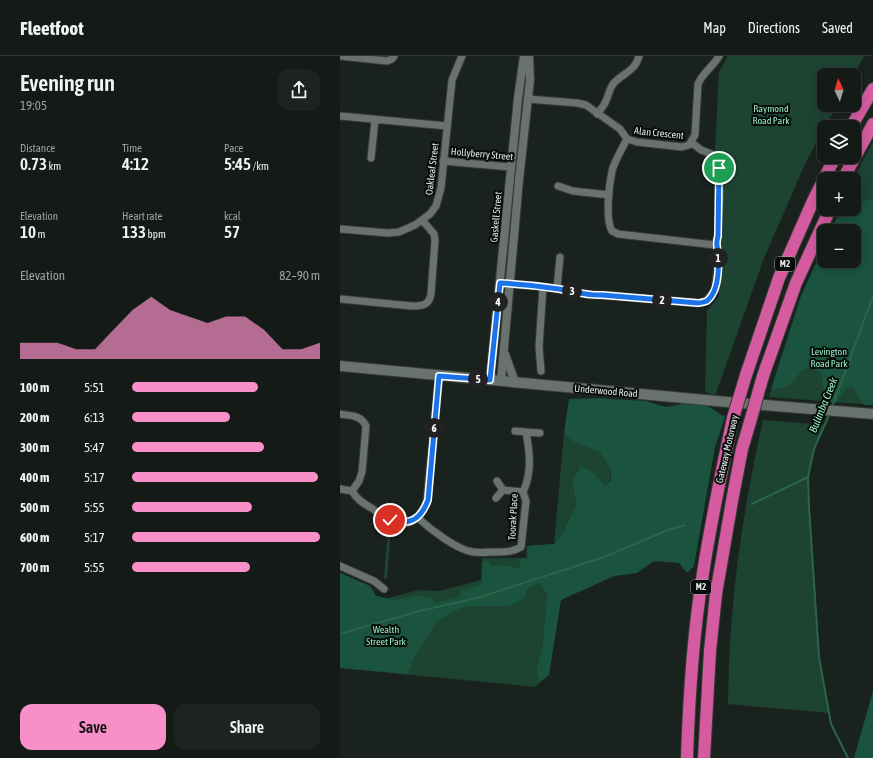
<!DOCTYPE html>
<meta charset="utf-8">
<style>
:root{--surface:#141a16;--page:#1d231f;--text:#f1f3f6;--muted:#9da1a1;--line:#333835;--accent:#f98fc8}
body{margin:0;font-family:"Asap Condensed",sans-serif;background:var(--page);color:var(--text);height:100vh;display:flex;flex-direction:column;font-size:15px;white-space:nowrap}
*{box-sizing:border-box;margin:0}
p{font-size:13px;color:var(--muted)}
.icon{flex:none;width:22px;height:22px;fill:none;stroke:currentColor;stroke-width:2;stroke-linecap:round;stroke-linejoin:round}
.map{position:relative;flex:1;overflow:hidden}
.drawer{display:flex;flex-direction:column;background:var(--surface);width:340px}
.drawer>*{flex:none}
.needle{width:26px;rotate:356deg}
.fabs{position:absolute;left:477px;top:12px;display:grid;gap:8px}
.fabs a{display:grid;place-items:center;width:44px;height:44px;border-radius:8px;background:var(--surface);box-shadow:0 2px 10px #0003,0 0 0 1px var(--line);font-size:20px}
.pin{position:absolute;display:grid;place-items:center;width:34px;height:34px;color:#fff;margin:-17px;border:2px solid #fff;border-radius:50%;box-shadow:0 1px 4px #0007}
.km{position:absolute;width:20px;height:20px;margin:-10px;border-radius:50%;background:#222;color:#fff;font-size:11px;line-height:20px;text-align:center}
.round{display:grid;place-items:center;flex:none;width:42px;height:42px;border-radius:12px;background:var(--page)}
.head{display:flex;align-items:center;justify-content:space-between;height:68px;padding:0 20px}
h1{font-size:22px;font-weight:600;line-height:30px}
.figures{display:grid;grid-template-columns:repeat(3,1fr);gap:6px;height:68px;padding:4px 20px}
.figures div{display:grid;align-content:center}
.figures b{font-size:17px;font-weight:600}
.figures small{font-size:11px;font-weight:400}
.figures p{font-size:11px}
.chart{height:112px;padding:8px 20px}
.chart p{display:flex;justify-content:space-between}
.chart svg{width:100%;height:72px;margin-top:4px;fill:var(--accent);opacity:.7}
.action{display:flex;gap:8px;margin-top:auto;padding:8px 20px}
.action a{flex:1;height:46px;border-radius:12px;background:var(--accent);color:#111;font-size:16px;font-weight:600;line-height:46px;text-align:center}
.action a+a{background:var(--page);color:var(--text)}
ul{padding:0 20px;list-style:none;font-size:13px}
li{display:grid;grid-template-columns:64px 48px 1fr;align-items:center;height:30px}
li i{height:10px;border-radius:5px;background:var(--accent)}
header{display:flex;align-items:center;gap:24px;box-sizing:border-box;height:56px;padding:0 20px;background:var(--surface);border-bottom:1px solid var(--line)}
header strong{font-size:19px}
nav{display:flex;gap:22px;margin-inline-start:auto;font-size:14px}
main{display:flex;flex:1;min-height:0}
.map>svg:first-child{display:block}
.green{fill:#1d4333}
.forest{fill:#1a543e}
.lines{fill:none;stroke-linecap:round;stroke-linejoin:round}
.stream{stroke:#2b644d;stroke-width:2}
.minor-casing{stroke:#363b38;stroke-width:9}
.tertiary-casing{stroke:#363b38;stroke-width:10}
.secondary-casing{stroke:#363b38;stroke-width:12}
.motorway-casing{stroke:#363b38;stroke-width:14}
.minor{stroke:#69726d;stroke-width:7}
.tertiary{stroke:#69726d;stroke-width:8}
.secondary{stroke:#69726d;stroke-width:10}
.motorway{stroke:#d45ba0;stroke-width:12}
.motorway-bridge-casing{stroke:#363b38;stroke-width:14;stroke-linecap:butt}
.motorway-bridge{stroke:#d45ba0;stroke-width:12}
.route-casing{stroke:#fff;stroke-width:8}
.route{stroke:#1a73e8;stroke-width:5}
.labels{text-anchor:middle;dominant-baseline:central;stroke-width:4;stroke-linejoin:round;paint-order:stroke}
.shield{fill:#070b09;stroke:#a0a5a2;stroke-width:1}
.shield-label{font-size:9px;font-weight:bold;fill:#e2e7e4}
.park-label{font-size:10px;fill:#95edc5;stroke:#070b09}
.street-label{font-size:10px;fill:#e2e7e4;stroke:#070b09}
.water-label{font-size:11px;font-style:italic;fill:#99f1c9;stroke:#070b09}
</style>
<header>
<strong>Fleetfoot</strong>
<nav><a>Map</a><a>Directions</a><a>Saved</a></nav>
</header>
<main>
<section class="drawer">
<div class="head"><div><h1>Evening run</h1><p>19:05</p></div><a class="round"><svg class="icon" aria-label="share" viewBox="0 0 24 24"><path d="M12 15V3M7 8l5-5 5 5M5 13v7h14v-7"/></svg></a></div>
<div class="figures">
<div><p>Distance</p><b>0.73<small> km</small></b></div>
<div><p>Time</p><b>4:12</b></div>
<div><p>Pace</p><b>5:45<small> /km</small></b></div>
</div>
<div class="figures">
<div><p>Elevation</p><b>10<small> m</small></b></div>
<div><p>Heart rate</p><b>133<small> bpm</small></b></div>
<div><p>kcal</p><b>57</b></div>
</div>
<div class="chart"><p><span>Elevation</span>82–90 m</p>
<svg viewBox="0 0 160 44" preserveAspectRatio="none"><path d="M0 44V34L10 34L20 34L30 38L40 38L50 26L60 14L70 6L80 14L90 18L100 22L110 18L120 18L130 26L140 38L150 38L160 34V44z"/></svg>
</div>
<ul>
<li><b>100 m</b>5:51<i style="width:67%"></i></li>
<li><b>200 m</b>6:13<i style="width:52%"></i></li>
<li><b>300 m</b>5:47<i style="width:70%"></i></li>
<li><b>400 m</b>5:17<i style="width:99%"></i></li>
<li><b>500 m</b>5:55<i style="width:64%"></i></li>
<li><b>600 m</b>5:17<i style="width:100%"></i></li>
<li><b>700 m</b>5:55<i style="width:63%"></i></li>
</ul>
<div class="action"><a>Save</a><a>Share</a></div>
</section>
<div class="map">
<svg width="533" height="702" viewBox="0 0 533 702">
<rect width="100%" height="100%" fill="#1a221e"/>
<path class="green" d="M388,0H524L514,19H484V49H497L466,106L424,202L375,340L365,335L367,255L379,240L383,102L375,94L379,16Z
M533,86V349L429,341L461,240L484,190V205H514V175H491L501,153H514V123L525,100Z
M423,364L485,369L474,393L468,421L469,451L479,601L489,657L388,648C389,619 389,589 392,560C397,494 409,428 423,364Z
M224,377L232,385L260,397L271,414L270,425L265,431L232,426L236,448L223,476L214,488L205,535L207,538L202,593L196,613L199,627L196,631L0,612V517L30,530L36,540L42,542H48L79,534L99,535L141,524L142,502H186L187,490L214,488Z
M48,471L51,472L47,523L44,522Z"/>
<path class="forest" d="M533,142V349H524L513,331L506,332L496,347L480,345L484,333L481,317L472,312L463,313C452,327 450,333 431,333L461,240L484,190V205H514V175H491L496,163L523,146Z
M257,342L305,345L326,351L343,348L366,349L385,361L375,391L354,510L347,517L339,507L314,505L297,517L274,520L221,544L209,619L199,627L196,613L202,593L207,538L200,527L188,532L184,543L169,550H131L123,551L98,564L73,603L68,618L0,612V517L30,530L36,540L55,544L78,539L92,543L95,547L120,541L121,535L142,528V507L148,505L151,510L155,511L157,508L178,512L181,510L179,506L181,503L188,502L187,490L214,488L223,476L236,448L232,426L241,410L256,418L265,430L271,425V414L260,397L232,385L224,377L229,343Z
M533,635V702H514Z"/>
<g class="lines">
<path class="stream" d="M492,351L533,240
M490,357L474,393L468,421L469,451L479,601L491,668L508,702
M412,448L468,421
M0,578L79,555L137,542L264,501L328,474L345,469"/>
<g class="minor-casing">
<path id="minor" d="M0,0L47,5L52,3L54,0
M188,43L237,47L246,49L280,73L287,83L297,86L342,91L349,89L355,79L358,28C363,16 373,11 379,0
M257,58C260,54 263,51 265,47C269,40 269,30 276,25C285,16 295,15 299,0
M0,60L107,70
M287,83C282,93 275,104 272,115C269,129 265,163 272,175L278,178L375,189
M31,102L35,64
M103,105L171,111
M218,130L233,135L269,139
M0,173L48,177L59,176L75,169L90,158L96,150L101,132L112,24L122,0
M169,228C186,229 202,230 219,233C233,235 247,240 262,239L358,247L366,245L375,234L378,211V196L375,189L378,180L380,142L379,105L377,100L361,94L351,86
M217,232L220,201
M0,243L72,250C83,250 89,249 91,238L95,184L94,178L83,165
M201,315L199,291L203,231
M0,358C11,360 21,359 26,370L22,416L19,425L12,435
M186,376L200,377
M157,425L163,434
M0,433L12,435C17,444 25,448 33,453C38,457 43,461 49,464C68,474 82,461 87,444L99,320
M163,434L183,436
M156,442L163,434
M78,462C90,473 117,494 133,496C140,497 147,496 155,496C165,496 173,496 181,491L186,445L183,436C192,417 190,397 186,376L175,375
M0,510L34,525L44,533"/>
</g>
<g class="tertiary-casing">
<path id="tertiary" d="M165,298L175,326
M150,324L178,42L184,0
M161,325L179,124L190,24L189,0"/>
</g>
<g class="secondary-casing">
<path id="secondary" d="M0,310L387,346L533,358"/>
</g>
<g class="motorway-casing">
<path id="motorway" d="M511,71L533,33
M503,123L533,68
M406,319L439,222L473,145L495,101
M423,320L456,227L490,153
M347,702C349,640 353,578 363,517C371,465 382,413 393,362
M364,702L370,595L376,538L392,445L402,393L410,366"/>
</g>
<use href="#minor" class="minor"/>
<use href="#tertiary" class="tertiary"/>
<use href="#secondary" class="secondary"/>
<use href="#motorway" class="motorway"/>
<g class="motorway-bridge-casing">
<path id="motorway-bridge" d="M393,362L406,319
M410,366L423,320"/>
</g>
<use href="#motorway-bridge" class="motorway-bridge"/>
</g>
<g class="lines">
<g class="route-casing">
<path id="route" d="M50,464C70,470 81,463 88,444L99,320L150,324L160,227C180,228 200,230 219,233C233,235 247,240 262,239L358,247C360,247 364,246 367,245C379,235 379,212 378,198C378,189 375,190 378,180L379,112"/>
</g>
<use href="#route" class="route"/>
</g>
<g class="labels">
<g class="shield">
<rect x="435" y="201" width="20" height="14" rx="3"/>
<rect x="351" y="524" width="20" height="14" rx="3"/>
</g>
<g class="shield-label">
<text x="445" y="208">M2</text>
<text x="361" y="531">M2</text>
</g>
<g class="park-label">
<text x="431" y="52">Raymond<tspan x="431" dy="12">Road Park</tspan></text>
<text x="489" y="295">Levington<tspan x="489" dy="12">Road Park</tspan></text>
<text x="46" y="573">Wealth<tspan x="46" dy="12">Street Park</tspan></text>
</g>
<g class="street-label">
<text transform="translate(319 77) rotate(6)">Alan Crescent</text>
<text transform="translate(142 98) rotate(5)">Hollyberry Street</text>
<text transform="translate(92 113) rotate(-83)">Oakleaf Street</text>
<text transform="translate(156 161) rotate(-85)">Gaskell Street</text>
<text transform="translate(266 335) rotate(5)">Underwood Road</text>
<text transform="translate(387 393) rotate(-77)">Gateway Motorway</text>
<text transform="translate(173 461) rotate(-87)">Toorak Place</text>
</g>
<g class="water-label">
<text transform="translate(483 349) rotate(-68)">Bulimba Creek</text>
</g>
</g>
</svg>
<div class="fabs">
<a><svg class="needle" viewBox="-14 -14 28 28"><path d="M0-13l5 13h-10z" fill="#e53935"/><path d="M0 13l5-13h-10z" fill="#9da1a1"/></svg></a>
<a><svg class="icon" aria-label="layers" viewBox="0 0 24 24"><path d="M12 4l9 5-9 5-9-5zM3 14l9 5 9-5"/></svg></a>
<a>+</a>
<a>−</a>
</div>
<div class="pin" style="left:379px;top:112px;background:#1e9e55"><svg class="icon" aria-label="arrive" viewBox="0 0 24 24"><path d="M6 21V4h12l-3 4 3 4H6"/></svg></div>
<div class="pin" style="left:50px;top:464px;background:#d93025"><svg class="icon" aria-label="check" viewBox="0 0 24 24"><path d="M5 12l5 5 9-10"/></svg></div>
<b class="km" style="left:378px;top:202px">1</b>
<b class="km" style="left:322px;top:244px">2</b>
<b class="km" style="left:232px;top:235px">3</b>
<b class="km" style="left:158px;top:246px">4</b>
<b class="km" style="left:138px;top:323px">5</b>
<b class="km" style="left:94px;top:372px">6</b>
</div>
</main>
